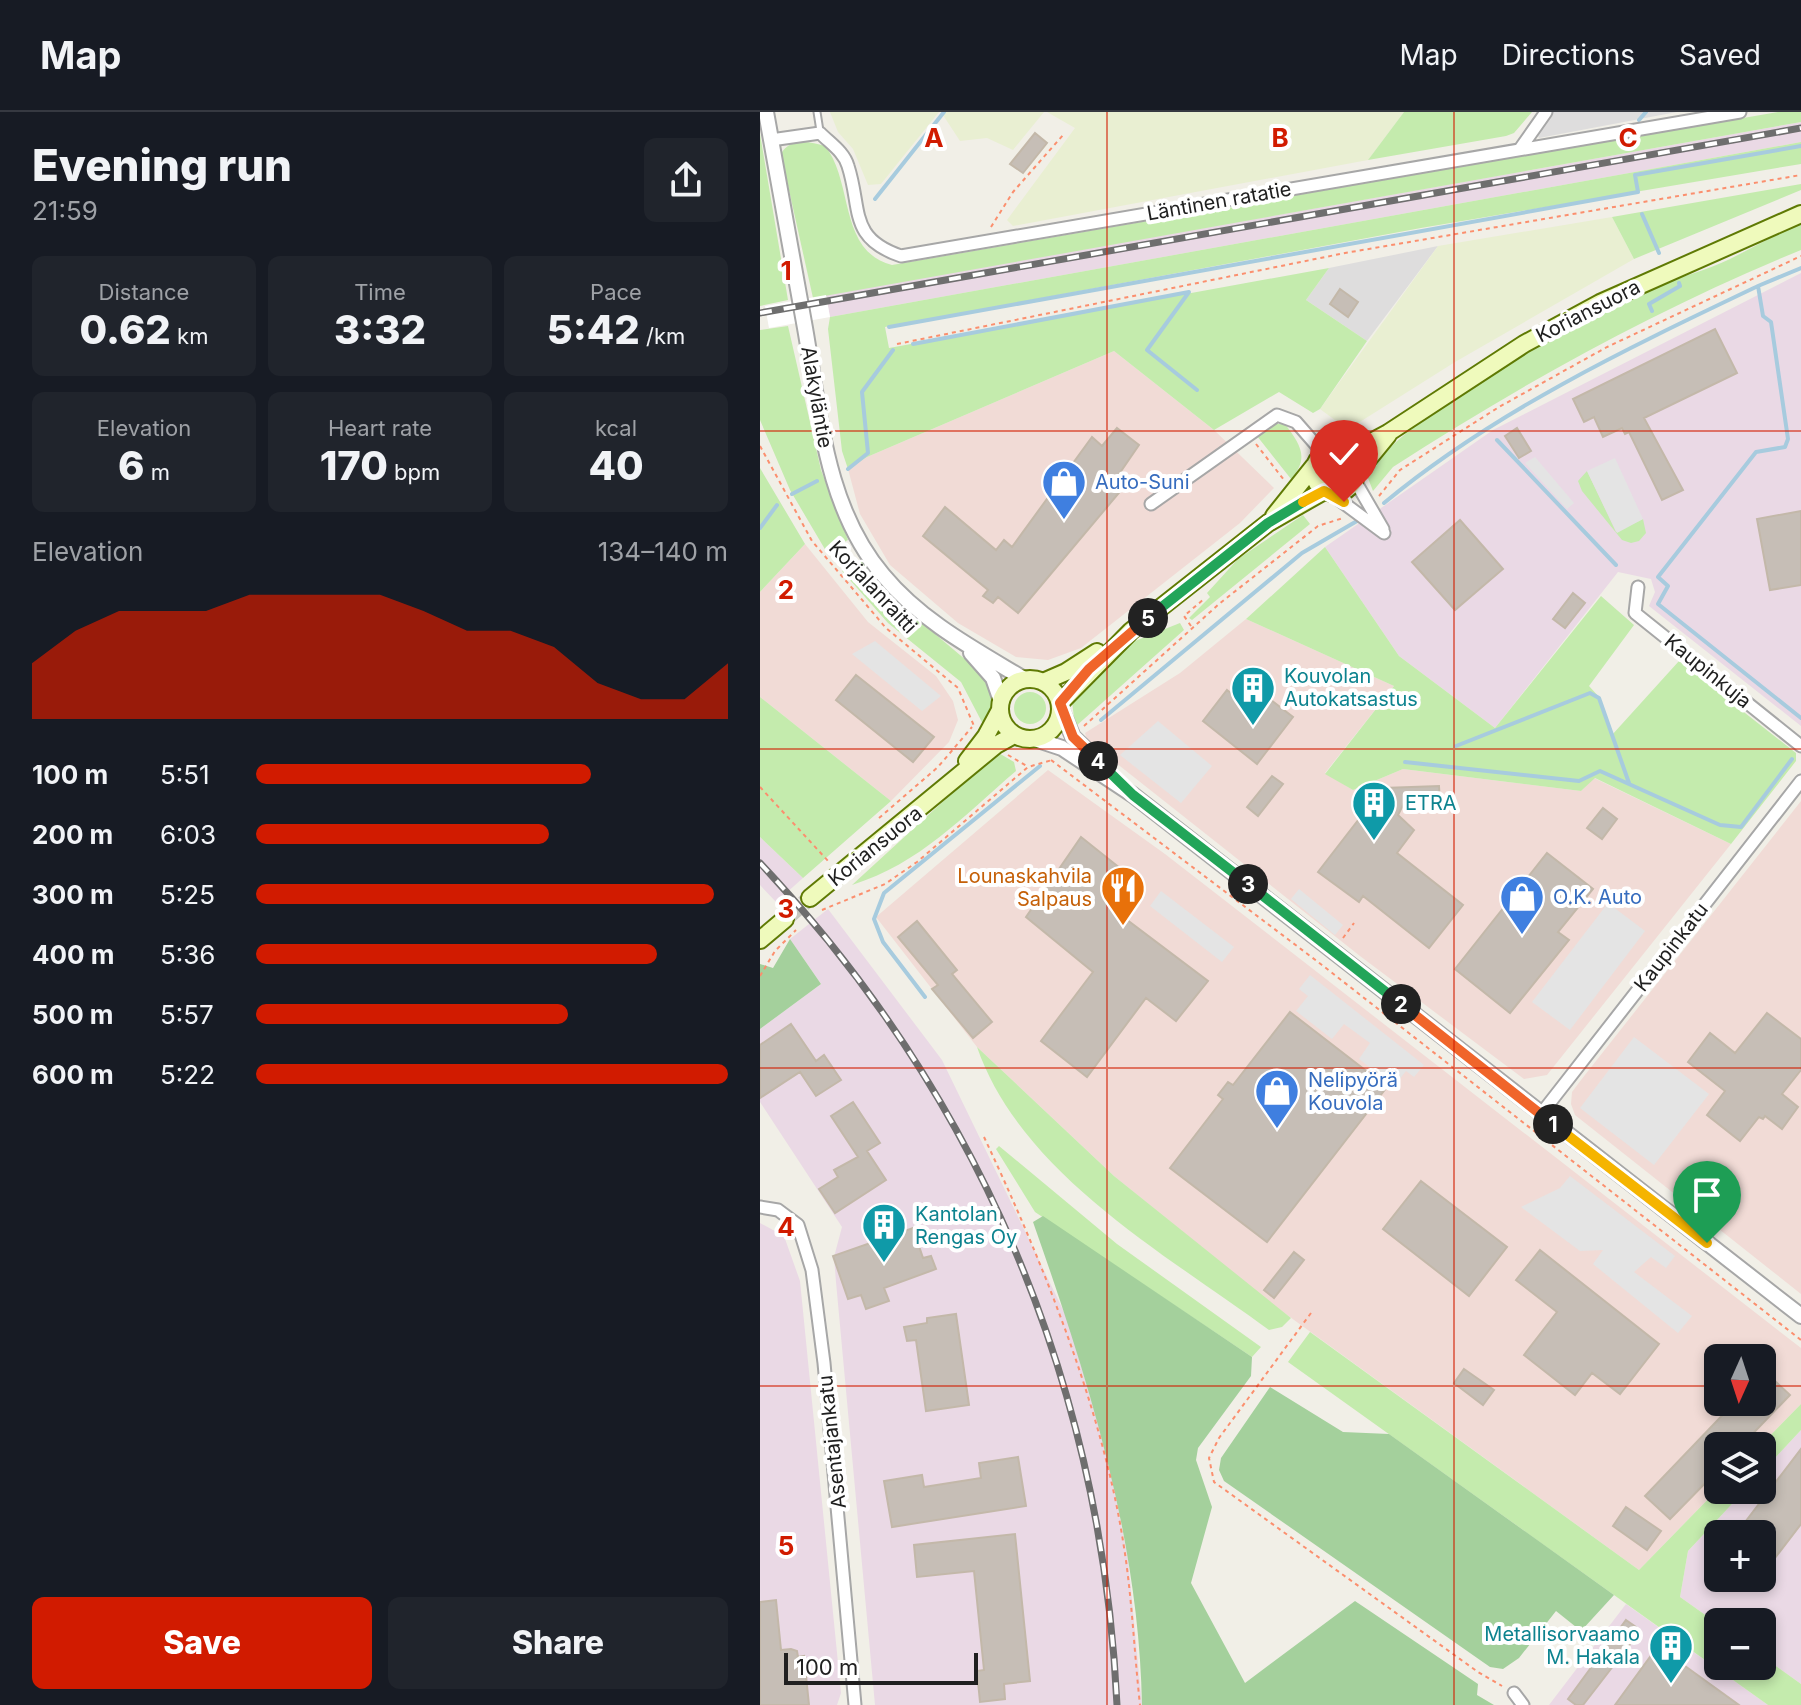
<!DOCTYPE html>
<meta charset="utf-8">
<style>
:root{--surface:#171b24;--page:#20242c;--text:#f1f3f6;--muted:#9ea1a6;--line:#363941;--accent:#d11b00}
body{margin:0;font-family:Inter,sans-serif;background:var(--page);color:var(--text);height:100vh;display:flex;flex-direction:column;font-size:30px;white-space:nowrap}
*{box-sizing:border-box;margin:0}
p{font-size:26px;color:var(--muted)}
.icon{flex:none;width:44px;height:44px;fill:none;stroke:currentColor;stroke-width:2;stroke-linecap:round;stroke-linejoin:round}
.map{position:relative;flex:1;overflow:hidden}
.side{display:flex;flex-direction:column;background:var(--surface);width:760px}
.side>*{flex:none}
.needle{width:52px;rotate:183deg}
.controls{position:absolute;left:944px;top:1232px;display:grid;gap:16px}
.controls a{display:grid;place-items:center;width:72px;height:72px;border-radius:12px;background:var(--surface);box-shadow:0 4px 12px #0003;font-size:40px}
.scale{position:absolute;left:24px;bottom:20px;width:194px;box-sizing:border-box;padding-left:8px;border:4px solid #202020;border-top:0;font-size:22px;line-height:28px;white-space:nowrap;color:#202020;-webkit-text-stroke:6px #fff;paint-order:stroke}
.pin{position:absolute;display:grid;place-items:center;width:68px;height:68px;color:#fff;margin:-82px -34px;border-radius:50% 50% 50% 0;rotate:-45deg;box-shadow:0 0 8px #0007}
.pin .icon{rotate:45deg}
.km{position:absolute;width:40px;height:40px;margin:-20px;border-radius:50%;background:#222;color:#fff;font-size:22px;line-height:40px;text-align:center}
.round{display:grid;place-items:center;flex:none;width:84px;height:84px;border-radius:12px;background:var(--page)}
.overview{display:flex;align-items:center;justify-content:space-between;height:136px;padding:0 32px}
h1{font-size:44px;font-weight:800;line-height:60px}
.figures{display:grid;grid-template-columns:repeat(3,1fr);gap:12px;height:136px;padding:8px 32px}
.figures div{display:grid;align-content:center;border-radius:12px;background:var(--page);text-align:center}
.figures b{font-size:40px;font-weight:800}
.figures small{font-size:22px;font-weight:400}
.figures p{font-size:22px}
.chart{height:224px;padding:16px 32px}
.chart p{display:flex;justify-content:space-between}
.chart svg{width:100%;height:144px;margin-top:8px;fill:var(--accent);opacity:.7}
.action{display:flex;gap:16px;margin-top:auto;padding:16px 32px}
.action a{flex:1;height:92px;border-radius:12px;background:var(--accent);color:#fff;font-size:32px;font-weight:800;line-height:92px;text-align:center}
.action a+a{background:var(--page);color:var(--text)}
ul{padding:0 32px;list-style:none;font-size:26px}
li{display:grid;grid-template-columns:128px 96px 1fr;align-items:center;height:60px}
li i{height:20px;border-radius:10px;background:var(--accent)}
header{display:flex;align-items:center;gap:48px;box-sizing:border-box;height:112px;padding:0 40px;background:var(--surface);border-bottom:2px solid var(--line)}
header strong{font-size:38px}
nav{display:flex;gap:44px;margin-inline-start:auto;font-size:28px}
main{display:flex;flex:1;min-height:0}
.map>svg:first-child{display:block}
.residential{fill:#dedddd}
.commercial{fill:#f1dbd6;fill-rule:evenodd}
.industrial{fill:#ead9e5;fill-rule:evenodd}
.farmland{fill:#e9efd2}
.grass{fill:#c4ebad}
.forest{fill:#a4d09c}
.parking{fill:#e4e4e4}
.pier{fill:#fff}
.lines{fill:none;stroke-linecap:round;stroke-linejoin:round}
.stream{stroke:#a7cbde;stroke-width:4}
.building{fill:#c6beb6;stroke:#c3b8a9;stroke-width:2}
.secondary-tunnel{stroke:#c7c6bf;stroke-width:16;stroke-dasharray:16 8;stroke-linecap:butt}
.service-casing{stroke:#a7a7a7;stroke-width:9}
.minor-casing{stroke:#a7a7a7;stroke-width:15}
.tertiary-casing{stroke:#a7a7a7;stroke-width:18}
.secondary-casing{stroke:#5f7a04;stroke-width:20}
.path{stroke:#fb8f6e;stroke-width:2;stroke-dasharray:4 4;stroke-linecap:butt}
.service{stroke:#fff;stroke-width:5}
.minor{stroke:#fff;stroke-width:11}
.tertiary{stroke:#fff;stroke-width:14}
.secondary{stroke:#effabc;stroke-width:16}
.rail-casing{stroke:#6e6e6e;stroke-width:7}
.rail{stroke:#fff;stroke-width:4;stroke-dasharray:12;stroke-linecap:butt}
.split-1-casing{stroke:#fff;stroke-width:16}
.split-2-casing{stroke:#fff;stroke-width:16}
.split-3-casing{stroke:#fff;stroke-width:16}
.split-4-casing{stroke:#fff;stroke-width:16}
.split-5-casing{stroke:#fff;stroke-width:16}
.split-6-casing{stroke:#fff;stroke-width:16}
.split-7-casing{stroke:#fff;stroke-width:16}
.split-1{stroke:#f5b400;stroke-width:10}
.split-2{stroke:#f0652b;stroke-width:10}
.split-3{stroke:#22a559;stroke-width:10}
.split-4{stroke:#22a559;stroke-width:10}
.split-5{stroke:#f0652b;stroke-width:10}
.split-6{stroke:#22a559;stroke-width:10}
.split-7{stroke:#f5b400;stroke-width:10}
.grid{fill:none;stroke:#d11b00;stroke-width:2;stroke-opacity:0.55}
.labels{text-anchor:middle;dominant-baseline:central;stroke-width:8;stroke-linejoin:round;paint-order:stroke}
.street-label{font-size:20px;fill:#202020;stroke:#fff}
.shop-label{font-size:20px;fill:#366cbe;stroke:#fff;text-anchor:start}
.culture-label{font-size:20px;fill:#0d838f;stroke:#fff;text-anchor:start}
.food-label{font-size:20px;fill:#c56008;stroke:#fff;text-anchor:end}
.grid-label{font-size:26px;text-anchor:middle;font-weight:bold;fill:#d11b00;stroke:#fff;stroke-width:8;stroke-linejoin:round;paint-order:stroke}
</style>
<header>
<strong>Map</strong>
<nav><a>Map</a><a>Directions</a><a>Saved</a></nav>
</header>
<main>
<section class="side">
<div class="overview"><div><h1>Evening run</h1><p>21:59</p></div><a class="round"><svg class="icon" aria-label="share" viewBox="0 0 24 24"><path d="M12 15V3M7 8l5-5 5 5M5 13v7h14v-7"/></svg></a></div>
<div class="figures">
<div><p>Distance</p><b>0.62<small> km</small></b></div>
<div><p>Time</p><b>3:32</b></div>
<div><p>Pace</p><b>5:42<small> /km</small></b></div>
</div>
<div class="figures">
<div><p>Elevation</p><b>6<small> m</small></b></div>
<div><p>Heart rate</p><b>170<small> bpm</small></b></div>
<div><p>kcal</p><b>40</b></div>
</div>
<div class="chart"><p><span>Elevation</span>134–140 m</p>
<svg viewBox="0 0 160 44" preserveAspectRatio="none"><path d="M0 44V27L10 17L20 11L30 11L40 11L50 6L60 6L70 6L80 6L90 11L100 17L110 17L120 22L130 33L140 38L150 38L160 27V44z"/></svg>
</div>
<ul>
<li><b>100 m</b>5:51<i style="width:71%"></i></li>
<li><b>200 m</b>6:03<i style="width:62%"></i></li>
<li><b>300 m</b>5:25<i style="width:97%"></i></li>
<li><b>400 m</b>5:36<i style="width:85%"></i></li>
<li><b>500 m</b>5:57<i style="width:66%"></i></li>
<li><b>600 m</b>5:22<i style="width:100%"></i></li>
</ul>
<div class="action"><a>Save</a><a>Share</a></div>
</section>
<div class="map">
<svg width="1041" height="1593" viewBox="0 0 1041 1593">
<rect width="100%" height="100%" fill="#f1efe7"/>
<path class="residential" d="M792,0H917L779,26L776,20Z
M678,134L607,229L546,188L569,156Z"/>
<path class="commercial" d="M354,239L454,318L514,376L480,411L321,536L288,548L256,545L198,511L130,453L100,402L88,357L107,345Z
M45,432L108,510L176,564L193,589L198,608L189,630L131,689L0,585V480Z
M486,507L634,574L565,661L593,678L643,657L821,679L834,666L971,732L787,963L764,967L600,844L327,628L325,621L420,561Z
M288,658L405,742L1041,1236V1292L1000,1334H958V1377L879,1458L512,1192L354,1064L217,935L116,805ZM958,1246H1002V1290H958Z
M1041,689V1182L815,1003L811,992L812,980L821,968Z"/>
<path class="industrial" d="M1041,10V30L70,205L66,183Z
M1041,161V614L889,494L895,480L891,467L858,460L735,616L639,544L565,435L733,318Z
M0,725L43,766L16,790L0,773Z
M68,797L182,948L307,1206L347,1341L368,1447L382,1593H115L76,1170L74,1145L82,1115L0,990V917L61,872L30,827Z
M0,1111L24,1124L40,1169L81,1581L77,1593H0Z
M1041,1318V1572L1002,1544V1510L958,1512L920,1485L928,1439L985,1378H1002V1360ZM958,1422H1002V1466H958Z
M866,1492L1008,1593H789Z"/>
<path class="farmland" d="M70,0H179L121,72L108,73L93,37L78,20Z
M181,0H284L253,38L227,26L200,29Z
M287,0H644L608,48L253,114L247,108L315,16Z
M852,105L874,147L695,250L595,313L583,314L560,297L678,134Z"/>
<path class="grass" d="M644,0H772L754,21L746,24L608,48Z
M1018,0H1041V10L53,186L21,42C30,25 50,30 65,34C94,70 78,139 132,153Z
M0,22L28,188L0,194Z
M1041,30V52L661,116L125,215L129,236L569,156L546,188L607,229L560,297L553,301L519,280L454,318L354,239L107,345L88,357L82,339L68,217L70,205Z
M1041,72V78L874,147L852,105Z
M1041,112V138C897,197 763,271 633,355L613,379L606,361C663,290 817,210 902,173C924,163 948,158 970,147C994,135 1016,122 1041,112Z
M28,214L61,358L88,428L66,439L30,378L0,308V218Z
M516,312H525C540,332 550,346 531,367L497,324Z
M0,356L45,432L0,480Z
M827,359L856,420L883,407L886,421L879,429L871,431L862,428L822,379L818,369Z
M543,403L550,412L432,508L429,506L450,485L447,481L478,447Z
M565,435L639,544L735,616L841,484L874,513L829,574L840,586L852,623L919,549L1036,641V649L971,732L835,666L821,679L643,657L593,678L565,662L634,574L486,507Z
M93,449L103,450L150,501L225,564L235,591L225,616L201,570L128,511L82,459Z
M420,511L424,518L315,615L312,589L365,533Z
M254 596a16 16 0 1 1 32 0a16 16 0 1 1-32 0Z
M0,585L131,689L43,766L0,725Z
M237,640L254,650L256,659C202,705 161,751 92,773Z
M217,935L354,1064L531,1206L522,1215L509,1218C406,1142 261,1062 217,935Z
M239,1034L357,1132L501,1235L492,1245L275,1100L236,1037Z
M550,1220L879,1458L958,1377L985,1378L928,1439L920,1485L958,1512V1554H1002V1544L1041,1572V1593H1008L528,1250Z
M1041,1292V1318L1002,1360L1000,1334Z"/>
<path class="forest" d="M30,827L61,872L0,917V852L13,856Z
M283,1104L492,1245L491,1264L438,1336L436,1348L452,1395L431,1471L485,1571L595,1489L718,1572L717,1583L734,1593H382C379,1426 328,1266 273,1110Z
M510,1275L583,1320L629,1322L854,1483L821,1519L796,1499L759,1546L743,1557L730,1555L464,1369L459,1358L461,1346Z"/>
<path class="parking" d="M775,345L814,391L807,397L765,351Z
M855,346L883,407L857,421L827,359Z
M115,529L181,584L162,599L92,542Z
M398,609L452,654L421,691L360,643Z
M539,777L583,813L575,823L531,787Z
M401,779L474,835L462,850L390,794Z
M848,791L885,819L810,918L772,890Z
M550,863L664,953L654,965L646,959L634,974L599,947L610,931L584,912L572,927L536,899L548,884L539,877Z
M874,925L949,982L894,1053L820,996Z
M810,1064L915,1144L906,1156L891,1145L874,1160L932,1204L918,1221L833,1152L843,1138L820,1139L761,1095L800,1076Z"/>
<path class="pier" d="M66,183L70,205L9,216L5,194Z"/>
<g class="lines">
<path class="stream" d="M879,8L886,0
M870,30L871,35
M115,87L184,0
M882,102L899,141
M998,174L1041,156
M892,199L889,192L920,174L919,171
M129,215L878,80L875,63L1041,34
M153,232L429,180L387,238L437,278
M737,328L856,453
M88,357L108,341L102,280L133,238
M32,382L57,369
M624,391C735,299 868,236 998,174L1003,204L1011,210L1028,327L1025,335L996,340L898,465L908,474L898,492L1041,606
M0,416L17,393
M341,608L542,441L597,409
M696,634L830,581L839,586L869,671
M645,650L819,669L840,659L960,713L981,715L1032,647
M165,885L123,830L114,807L124,781L280,654"/>
</g>
<path class="building" d="M275,21L287,31L263,61L250,52Z
M580,177L598,190L588,205L570,192Z
M955,217L977,261L884,306L923,378L902,388L869,320L865,322L862,316L843,325L834,305L824,310L813,287Z
M357,316L379,333L355,368L363,376L258,501L238,485L233,491L223,484L228,478L163,424L185,395L236,438L244,428L252,435L332,325L342,334Z
M757,316L771,339L759,346L745,324Z
M1041,399V473L1010,478L997,407Z
M700,408L743,457L695,498L652,450Z
M813,481L825,491L805,516L793,507Z
M96,563L174,625L153,650L76,588Z
M467,578L486,593L498,578L533,605L497,652L443,609Z
M512,664L523,672L498,704L487,695Z
M679,674L680,691H644L638,703L654,718L637,741L703,793L669,836L603,784L599,790L558,760L623,676Z
M843,696L857,707L842,727L827,716Z
M321,725L376,769L354,798L448,869L416,909L386,886L327,965L281,929L333,860L266,805Z
M787,741L833,777L798,820L809,828L750,901L695,857Z
M157,809L197,858L192,862L232,910L213,926L172,877L178,873L138,825Z
M530,900L627,975L507,1130L410,1056L463,987L458,983L468,970L473,973Z
M1007,901L1041,927V958L1022,982L1038,995L1022,1017L1005,1004L1003,1007L999,1005L980,1029L947,1003L965,979L928,950L950,921L975,941Z
M31,912L56,949L64,943L81,968L56,984L40,960L0,986V933Z
M93,990L120,1031L107,1039L126,1068L75,1101L59,1077L78,1065L74,1058L98,1045L71,1004Z
M661,1069L747,1135L709,1184L623,1117Z
M153,1116L163,1146L171,1144L176,1157L124,1176L129,1189L106,1197L101,1183L88,1187L73,1144Z
M780,1138L899,1232L860,1282L832,1261L815,1283L764,1243L797,1200L756,1168Z
M534,1140L544,1148L514,1186L504,1178Z
M196,1202L209,1293L166,1299L156,1228L147,1229L144,1215L167,1211V1206Z
M704,1257L734,1278L723,1293L694,1271Z
M1002,1257L1030,1283L981,1334H958V1358L910,1407L885,1384L975,1290H1002Z
M1041,1337V1412L1002,1463V1422H976Z
M258,1345L266,1394L132,1415L124,1369L162,1363L164,1375L221,1366L219,1351Z
M866,1395L901,1419L887,1438L853,1414Z
M255,1422L270,1569L244,1572L245,1587L220,1590L217,1559L224,1558L214,1459L157,1465L154,1433Z
M16,1488L21,1538L31,1537L37,1539L38,1545L44,1544L49,1593H0V1490Z
M866,1508L876,1515L870,1524L874,1527L823,1593H816L808,1587Z
M898,1534L925,1554L979,1593H855Z"/>
<g class="lines">
<path class="secondary-tunnel" d="M25,807L50,786"/>
<g class="service-casing">
<path id="service" d="M57,0L60,19"/>
</g>
<g class="minor-casing">
<path id="minor" d="M11,28L60,21C71,32 84,40 88,54C102,97 88,126 141,144L980,0
M760,37L786,0
M594,367L623,417
M570,381L624,421
M391,392L517,303L536,310L564,342
M878,475L875,501L1041,634
M781,1002L1041,669
M0,1095L18,1098L38,1113L52,1158L64,1251L95,1593
M754,1581L763,1593"/>
</g>
<g class="tertiary-casing">
<path id="tertiary" d="M6,0C19,72 32,144 45,216C60,301 65,395 123,463C161,509 214,537 264,567
M211,541L233,566L241,589
M300,595L313,625L341,652
M275,627L302,636L373,683L1041,1204"/>
</g>
<g class="secondary-casing">
<path id="secondary" d="M554 360a21 21 0 1 1 42 0a21 21 0 1 1-42 0Z
M587,343L628,321L764,232L840,191L1041,102
M596,362L628,323
M514,404L554,354
M240 597a30 30 0 1 1 60 0a30 30 0 1 1-60 0Z
M283,570L306,560L337,540
M300,591L371,519L508,411L564,379
M207,649L226,624L240,598
M50,786L236,633L254,623
M0,828L25,807"/>
</g>
<path class="path" d="M231,115L253,80L304,22
M137,232L585,141L1041,63
M496,332L524,368
M0,334L52,429L126,516L198,576L214,614
M619,384L640,358L739,295L847,235L1041,144
M431,514L424,504L444,487
M324,614L459,492L558,414L583,406
M248,643L267,654
M291,648L562,853L1041,1228
M0,675L69,750
M119,706L178,655L212,615
M62,798L125,772L157,750L268,655L292,648
M583,826L594,811
M0,864L15,839L36,818
M224,1025C281,1146 342,1296 363,1429C372,1483 374,1539 380,1593
M551,1201L459,1326L449,1346L454,1370L718,1560L742,1574"/>
<use href="#service" class="service"/>
<use href="#minor" class="minor"/>
<use href="#tertiary" class="tertiary"/>
<use href="#secondary" class="secondary"/>
<g class="rail-casing">
<path id="rail" d="M0,201L1041,16
M0,751C220,984 342,1273 357,1593"/>
</g>
<use href="#rail" class="rail"/>
</g>
<g class="lines">
<g class="split-1-casing">
<path id="split-1" d="M793,1012L947,1131"/>
</g>
<g class="split-2-casing">
<path id="split-2" d="M641,892L793,1012"/>
</g>
<g class="split-3-casing">
<path id="split-3" d="M488,772L641,892"/>
</g>
<g class="split-4-casing">
<path id="split-4" d="M338,649L373,683L488,772"/>
</g>
<g class="split-5-casing">
<path id="split-5" d="M338,649L313,625L300,591L329,557L388,506"/>
</g>
<g class="split-6-casing">
<path id="split-6" d="M388,506L508,411L543,390"/>
</g>
<g class="split-7-casing">
<path id="split-7" d="M543,390L564,379L584,390"/>
</g>
<use href="#split-1" class="split-1"/>
<use href="#split-2" class="split-2"/>
<use href="#split-3" class="split-3"/>
<use href="#split-4" class="split-4"/>
<use href="#split-5" class="split-5"/>
<use href="#split-6" class="split-6"/>
<use href="#split-7" class="split-7"/>
</g>
<path class="grid" d="M347,0V1593M694,0V1593M0,319H1041M0,637H1041M0,956H1041M0,1274H958M1002,1274H1041"/>
<defs>
<g id="shop-pin" transform="scale(2.3)"><path d="M0 17L-7.5 6A9.5 9.5 0 1 1 7.5 6Z" fill="#3f7fe0" stroke="#fff"/><path d="M-5-2.5h2.3a2.7 3.5 0 0 1 5.4 0H5L5.5 6h-11ZM-1.5-2.5h3a1.5 2.3 0 0 0-3 0Z" fill="#fff"/></g>
<g id="building-pin" transform="scale(2.3)"><path d="M0 17L-7.5 6A9.5 9.5 0 1 1 7.5 6Z" fill="#0f9aa8" stroke="#fff"/><path d="M-4-6H4V6H1V3H-1V6H-4ZM-2.5-4.3h1.7v1.8h-1.7ZM.8-4.3h1.7v1.8H.8ZM-2.5-1h1.7V.8h-1.7ZM.8-1h1.7V.8H.8Z" fill="#fff"/></g>
<g id="restaurant-pin" transform="scale(2.3)"><path d="M0 17L-7.5 6A9.5 9.5 0 1 1 7.5 6Z" fill="#e8710a" stroke="#fff"/><path d="M-5-6h1v4h1v-4h1v4h1v-4h1v5L-1.5 .5V6h-2V.5L-5-1ZM5-6V6H3V1.5H1.5Q1.5-4 5-6Z" fill="#fff"/></g>
</defs>
<g fill-rule="evenodd">
<use href="#shop-pin" x="304" y="370"/>
<use href="#building-pin" x="493" y="576"/>
<use href="#building-pin" x="614" y="691"/>
<use href="#restaurant-pin" x="363" y="776"/>
<use href="#shop-pin" x="762" y="785"/>
<use href="#shop-pin" x="517" y="979"/>
<use href="#building-pin" x="124" y="1113"/>
<use href="#building-pin" x="911" y="1534"/>
</g>
<g class="labels">
<g class="street-label">
<text transform="translate(459 89) rotate(-10)">Läntinen ratatie</text>
<text transform="translate(828 199) rotate(-27)">Koriansuora</text>
<text transform="translate(57 285) rotate(80)">Alakyläntie</text>
<text transform="translate(113 475) rotate(47)">Korjalanraitti</text>
<text transform="translate(948 559) rotate(39)">Kaupinkuja</text>
<text transform="translate(115 734) rotate(-39)">Koriansuora</text>
<text transform="translate(911 835) rotate(-52)">Kaupinkatu</text>
<text transform="translate(72 1330) rotate(-96)">Asentajankatu</text>
</g>
<g class="shop-label">
<text x="335" y="370">Auto-Suni</text>
<text x="793" y="785">O.K. Auto</text>
<text x="548" y="968">Nelipyörä<tspan x="548" dy="23">Kouvola</tspan></text>
</g>
<g class="culture-label">
<text x="524" y="564">Kouvolan<tspan x="524" dy="23">Autokatsastus</tspan></text>
<text x="645" y="691">ETRA</text>
<text x="155" y="1102">Kantolan<tspan x="155" dy="23">Rengas Oy</tspan></text>
<text x="880" y="1522" text-anchor="end">Metallisorvaamo<tspan x="880" dy="23">M. Hakala</tspan></text>
</g>
<g class="food-label">
<text x="332" y="764">Lounaskahvila<tspan x="332" dy="23">Salpaus</tspan></text>
</g>
</g>
<g class="grid-label">
<text x="174" y="35">A</text>
<text x="520" y="35">B</text>
<text x="868" y="35">C</text>
<text x="26" y="168">1</text>
<text x="26" y="487">2</text>
<text x="26" y="806">3</text>
<text x="26" y="1124">4</text>
<text x="26" y="1443">5</text>
</g>
</svg>
<div class="controls">
<a><svg class="needle" viewBox="-14 -14 28 28"><path d="M0-13l5 13h-10z" fill="#e53935"/><path d="M0 13l5-13h-10z" fill="#9ea1a6"/></svg></a>
<a><svg class="icon" aria-label="layers" viewBox="0 0 24 24"><path d="M12 4l9 5-9 5-9-5zM3 14l9 5 9-5"/></svg></a>
<a>+</a>
<a>−</a>
</div>
<div class="scale">100 m</div>
<div class="pin" style="left:947px;top:1131px;background:#1e9e55"><svg class="icon" aria-label="arrive" viewBox="0 0 24 24"><path d="M6 21V4h12l-3 4 3 4H6"/></svg></div>
<div class="pin" style="left:584px;top:390px;background:#d93025"><svg class="icon" aria-label="check" viewBox="0 0 24 24"><path d="M5 12l5 5 9-10"/></svg></div>
<b class="km" style="left:793px;top:1012px">1</b>
<b class="km" style="left:641px;top:892px">2</b>
<b class="km" style="left:488px;top:772px">3</b>
<b class="km" style="left:338px;top:649px">4</b>
<b class="km" style="left:388px;top:506px">5</b>
</div>
</main>
